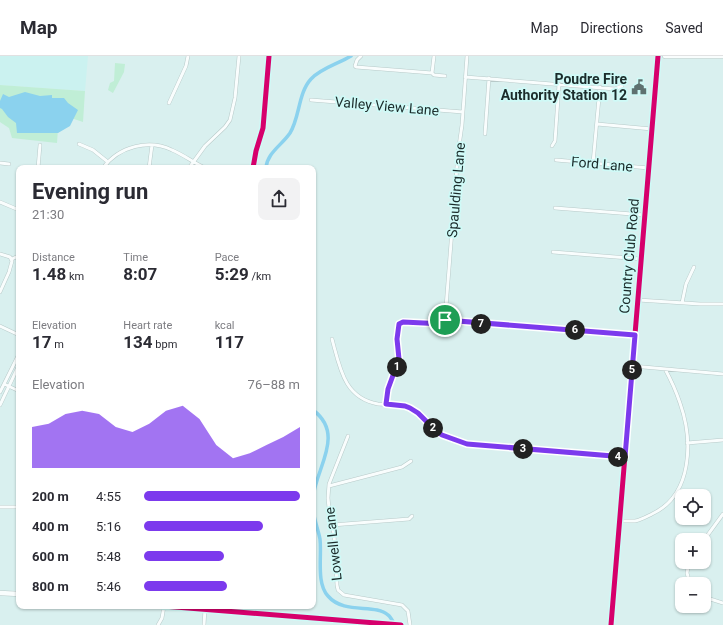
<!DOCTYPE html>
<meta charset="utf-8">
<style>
:root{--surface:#fff;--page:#f2f2f3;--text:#2b2b33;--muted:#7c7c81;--line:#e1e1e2;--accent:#7c3aed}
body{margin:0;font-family:Roboto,sans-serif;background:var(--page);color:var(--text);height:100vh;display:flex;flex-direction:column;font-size:15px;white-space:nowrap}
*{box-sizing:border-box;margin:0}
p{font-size:13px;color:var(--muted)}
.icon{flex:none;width:22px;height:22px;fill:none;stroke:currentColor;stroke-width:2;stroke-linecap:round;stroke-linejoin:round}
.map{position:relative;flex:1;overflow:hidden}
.drawer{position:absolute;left:16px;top:109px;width:300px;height:444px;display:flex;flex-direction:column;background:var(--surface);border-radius:8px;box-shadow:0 1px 3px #0004}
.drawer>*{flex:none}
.fabs{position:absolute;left:675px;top:433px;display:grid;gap:8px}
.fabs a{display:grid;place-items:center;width:36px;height:36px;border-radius:8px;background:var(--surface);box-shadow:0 1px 3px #0004;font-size:20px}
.pin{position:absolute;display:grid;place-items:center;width:34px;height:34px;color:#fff;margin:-17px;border:2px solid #fff;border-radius:50%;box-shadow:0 1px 4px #0007}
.km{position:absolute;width:20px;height:20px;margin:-10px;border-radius:50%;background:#222;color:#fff;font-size:11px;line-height:20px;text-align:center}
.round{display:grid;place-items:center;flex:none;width:42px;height:42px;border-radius:8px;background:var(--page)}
.summary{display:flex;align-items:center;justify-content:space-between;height:68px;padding:0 16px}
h1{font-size:22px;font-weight:700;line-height:30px}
.stats{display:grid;grid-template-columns:repeat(3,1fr);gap:6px;height:68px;padding:4px 16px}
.stats div{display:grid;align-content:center}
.stats b{font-size:17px;font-weight:700}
.stats small{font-size:11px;font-weight:400}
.stats p{font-size:11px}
.chart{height:112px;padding:8px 16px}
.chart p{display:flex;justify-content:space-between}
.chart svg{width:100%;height:72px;margin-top:4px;fill:var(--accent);opacity:.7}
ul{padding:0 16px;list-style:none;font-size:13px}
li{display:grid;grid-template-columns:64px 48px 1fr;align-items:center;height:30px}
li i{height:10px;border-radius:5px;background:var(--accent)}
header{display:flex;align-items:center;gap:24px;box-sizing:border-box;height:56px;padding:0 20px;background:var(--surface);border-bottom:1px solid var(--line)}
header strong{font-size:19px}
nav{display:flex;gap:22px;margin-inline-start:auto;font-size:14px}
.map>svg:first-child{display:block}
.built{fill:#cbf2f0}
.green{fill:#c0eed6}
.water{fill:#8bd2ee}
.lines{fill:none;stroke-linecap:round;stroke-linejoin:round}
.canal{stroke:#8bd2ee;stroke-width:3.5}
.minor-casing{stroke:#b8cac9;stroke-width:4}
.tertiary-casing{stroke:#b8cac9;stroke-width:5}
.secondary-casing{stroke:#b8cac9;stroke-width:5.5}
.minor{stroke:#f9fdfd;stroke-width:3}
.tertiary{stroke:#f9fdfd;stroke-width:4}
.secondary{stroke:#f9fdfd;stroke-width:4.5}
.cycleway-casing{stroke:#cffaf7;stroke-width:8}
.cycleway{stroke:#d6006c;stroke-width:5}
.route-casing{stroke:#fff;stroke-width:8}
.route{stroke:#7c3aed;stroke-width:5}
.labels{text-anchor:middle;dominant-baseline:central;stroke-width:3.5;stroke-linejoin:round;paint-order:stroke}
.poi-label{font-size:14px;font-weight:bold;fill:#1b2c2b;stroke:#cffaf7;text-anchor:end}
.street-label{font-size:14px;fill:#1b2c2b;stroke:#cffaf7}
</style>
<header>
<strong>Map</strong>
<nav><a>Map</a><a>Directions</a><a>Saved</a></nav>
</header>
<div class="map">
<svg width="723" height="569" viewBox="0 0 723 569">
<rect width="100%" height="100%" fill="#d9f0ef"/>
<path class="built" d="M0,0H88L85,35L0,29Z"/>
<path class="green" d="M115,7L125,8L124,16L113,37L108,34L110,27L114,25Z
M0,29L85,35L83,66L59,58L57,87L12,82L9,72L0,66Z"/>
<path class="water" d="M25,36L40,40L52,39V42H64L68,47L78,54L70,70L58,77H17L16,67L8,61L2,53L0,52V45L3,38L9,41Z"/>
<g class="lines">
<path class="canal" d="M266,112C267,97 282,89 290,77C300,61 298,37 311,23C321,12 338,8 351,0
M313,354C345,378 317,410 313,441
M313,453C314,464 318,473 320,483C322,500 316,527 328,540C344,559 375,547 388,559C391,561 393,566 395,569"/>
<g class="minor-casing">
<path id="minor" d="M361,0L357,4L355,10L356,11L432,17L434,19L445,20
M432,17L434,0
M465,21L615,33L622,30
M311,44L463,56
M169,47L186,10L188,0
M597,68L652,73
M485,78L489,22
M79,88L93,94L108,106
M552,90L555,85L559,28
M556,104L649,112
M0,107L9,108
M593,107L600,31
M38,112L40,89
M103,112C119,90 149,83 172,94C184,99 194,107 205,112
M149,112L152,89
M189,112L205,90L225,71L230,64L235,42L239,0
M0,146L19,154
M555,152L645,159
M553,196L641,203
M0,198L10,201L12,205L9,216L0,236
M12,203L18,200
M638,244L700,248H723
M682,247L686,228L694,211
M445,264L635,279
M0,270L19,279
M332,283C340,312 344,342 378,348C389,349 401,348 411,353C422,358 427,368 436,375C445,382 456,385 467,389L625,401
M632,310L723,318
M4,328L19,335
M0,336L19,298
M386,348L388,333L399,303L397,283L399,268L403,266L444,268L445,264L458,97L462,69L467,0
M0,349L19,309
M348,380L329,428L328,442L330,462L334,478L337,529L338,534L344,539L402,549L408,555L410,569
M687,387L723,384
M329,430L402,411L411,405
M0,451H19
M619,465C624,465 630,465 635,465C641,464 646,461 652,458C693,439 693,384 680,347C676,335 671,324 665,313
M332,469L409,463L412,460
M704,484L723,458
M689,506L687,517L690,528
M704,541L723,547
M158,569L162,562L164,550
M204,569L205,553"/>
</g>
<g class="tertiary-casing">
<path id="tertiary" d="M611,569L658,0"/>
</g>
<g class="secondary-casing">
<path id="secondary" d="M665,0H723
M253,112L256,95L263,72L269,0
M0,537L19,538
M163,550L401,569"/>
</g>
<use href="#minor" class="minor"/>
<use href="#tertiary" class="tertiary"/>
<use href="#secondary" class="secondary"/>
<g class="cycleway-casing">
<path id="cycleway" d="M253,112L256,95L263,72L269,0
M163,550L401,569
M611,569L658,0"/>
</g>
<use href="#cycleway" class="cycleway"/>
</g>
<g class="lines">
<g class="route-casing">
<path id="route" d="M445,264L635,279L625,401L467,388L442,379L436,375L418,357L410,352L405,350L386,348L388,333L399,303L397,283L399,268L403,266L444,268Z"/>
</g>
<use href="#route" class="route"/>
</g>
<defs>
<g id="civic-bare" transform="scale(1.2)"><path d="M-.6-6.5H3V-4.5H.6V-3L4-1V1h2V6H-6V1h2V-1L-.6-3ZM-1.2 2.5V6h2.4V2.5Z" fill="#5e7170" stroke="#cffaf7" stroke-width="2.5" paint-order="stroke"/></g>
</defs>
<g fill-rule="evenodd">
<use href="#civic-bare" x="639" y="31"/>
</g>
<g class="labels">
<g class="poi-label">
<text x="627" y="23">Poudre Fire<tspan x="627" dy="16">Authority Station 12</tspan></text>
</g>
<g class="street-label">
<text transform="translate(387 50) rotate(5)">Valley View Lane</text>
<text transform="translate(602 108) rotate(5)">Ford Lane</text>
<text transform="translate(456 134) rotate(-85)">Spaulding Lane</text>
<text transform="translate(629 200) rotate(-85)">Country Club Road</text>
<text transform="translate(333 488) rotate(-96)">Lowell Lane</text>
</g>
</g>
</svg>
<div class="fabs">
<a><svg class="icon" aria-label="locate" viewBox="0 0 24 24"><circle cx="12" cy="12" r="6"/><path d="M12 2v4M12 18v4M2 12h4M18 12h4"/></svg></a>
<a>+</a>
<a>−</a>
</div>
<div class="pin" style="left:445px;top:264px;background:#1e9e55"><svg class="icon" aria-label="arrive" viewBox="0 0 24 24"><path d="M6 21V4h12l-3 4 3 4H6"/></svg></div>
<b class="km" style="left:397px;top:311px">1</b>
<b class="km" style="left:433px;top:372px">2</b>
<b class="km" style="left:523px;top:393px">3</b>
<b class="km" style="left:618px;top:401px">4</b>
<b class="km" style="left:632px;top:314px">5</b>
<b class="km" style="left:575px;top:274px">6</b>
<b class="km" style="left:481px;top:268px">7</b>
<section class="drawer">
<div class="summary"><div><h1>Evening run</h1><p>21:30</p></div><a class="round"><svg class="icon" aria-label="share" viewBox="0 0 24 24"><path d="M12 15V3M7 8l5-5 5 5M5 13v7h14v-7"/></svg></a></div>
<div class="stats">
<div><p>Distance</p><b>1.48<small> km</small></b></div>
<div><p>Time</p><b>8:07</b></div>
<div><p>Pace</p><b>5:29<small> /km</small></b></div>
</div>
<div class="stats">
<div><p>Elevation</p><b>17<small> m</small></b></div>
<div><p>Heart rate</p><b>134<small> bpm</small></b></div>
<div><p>kcal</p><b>117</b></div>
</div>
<div class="chart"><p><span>Elevation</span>76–88 m</p>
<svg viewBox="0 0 160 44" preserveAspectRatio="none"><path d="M0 44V19L10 17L20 11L30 9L40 11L50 19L60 22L70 17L80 9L90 6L100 14L110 30L120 38L130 35L140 30L150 25L160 19V44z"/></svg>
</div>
<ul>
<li><b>200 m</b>4:55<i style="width:100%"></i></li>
<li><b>400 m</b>5:16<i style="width:76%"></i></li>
<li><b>600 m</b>5:48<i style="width:51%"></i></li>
<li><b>800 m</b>5:46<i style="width:53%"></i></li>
</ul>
</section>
</div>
